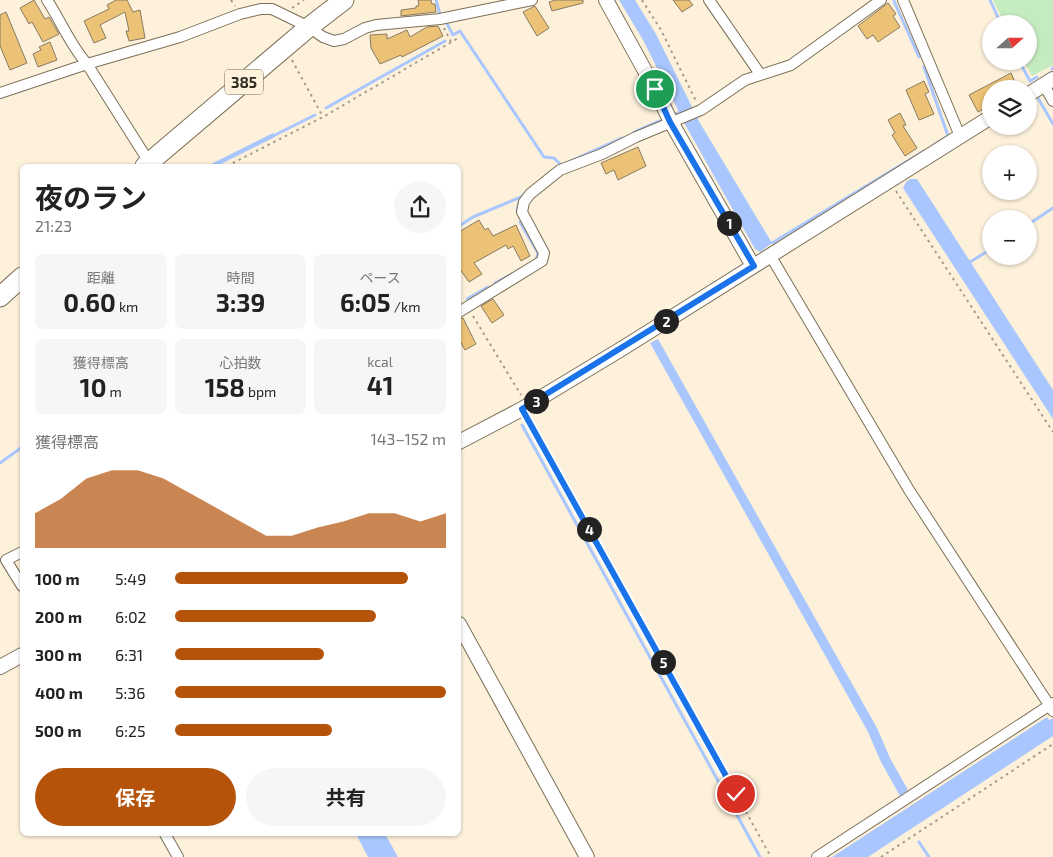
<!DOCTYPE html>
<html lang="ja">
<meta charset="utf-8">
<style>
:root{--surface:#fff;--page:#f6f6f6;--text:#222;--muted:#767676;--accent:#b45309}
body{margin:0;font-family:"Exo 2","Noto Sans JP",sans-serif;background:var(--page);color:var(--text);height:100vh;display:flex;flex-direction:column;font-size:19px;white-space:nowrap}
*{box-sizing:border-box;margin:0}
p{font-size:16px;color:var(--muted)}
.icon{flex:none;width:28px;height:28px;fill:none;stroke:currentColor;stroke-width:2;stroke-linecap:round;stroke-linejoin:round}
.map{position:relative;flex:1;overflow:hidden}
.drawer{position:absolute;left:20px;top:164px;width:441px;height:672px;display:flex;flex-direction:column;background:var(--surface);border-radius:8px;box-shadow:0 1px 4px #0004}
.drawer>*{flex:none}
.needle{width:32px;rotate:69deg}
.buttons{position:absolute;left:982px;top:15px;display:grid;gap:10px}
.buttons a{display:grid;place-items:center;width:55px;height:55px;border-radius:50%;background:var(--surface);box-shadow:0 1px 4px #0004;font-size:25px}
.pin{position:absolute;display:grid;place-items:center;width:42px;height:42px;color:#fff;margin:-21px;border:2px solid #fff;border-radius:50%;box-shadow:0 1px 5px #0007}
.km{position:absolute;width:25px;height:25px;margin:-12px;border-radius:50%;background:#222;color:#fff;font-size:14px;line-height:25px;text-align:center}
.round{display:grid;place-items:center;flex:none;width:52px;height:52px;border-radius:26px;background:var(--page)}
.summary{display:flex;align-items:center;justify-content:space-between;height:85px;padding:0 15px}
h1{font-size:28px;font-weight:700;line-height:38px}
.figures{display:grid;grid-template-columns:repeat(3,1fr);gap:8px;height:85px;padding:5px 15px}
.figures div{display:grid;align-content:center;border-radius:8px;background:var(--page);text-align:center}
.figures b{font-size:25px;font-weight:700}
.figures small{font-size:14px;font-weight:400}
.figures p{font-size:14px}
.chart{height:140px;padding:10px 15px}
.chart p{display:flex;justify-content:space-between}
.chart svg{width:100%;height:90px;margin-top:5px;fill:var(--accent);opacity:.7}
.cta{display:flex;gap:10px;margin-top:auto;padding:10px 15px}
.cta a{flex:1;height:58px;border-radius:30px;background:var(--accent);color:#fff;font-size:20px;font-weight:700;line-height:58px;text-align:center}
.cta a+a{background:var(--page);color:var(--text)}
ul{padding:0 15px;list-style:none;font-size:16px}
li{display:grid;grid-template-columns:80px 60px 1fr;align-items:center;height:38px}
li i{height:12px;border-radius:6px;background:var(--accent)}
.map>svg:first-child{display:block}
.green{fill:#c5ebc0}
.water{fill:#a9c7fe}
.lines{fill:none;stroke-linecap:round;stroke-linejoin:round}
.stream{stroke:#a9c7fe;stroke-width:3}
.building{fill:#ebc276;stroke:#887b63}
.street-casing{stroke:#7c6f57;stroke-width:12}
.secondary-casing{stroke:#7c6f57;stroke-width:16}
.highway-casing{stroke:#7c6f57;stroke-width:21}
.path{stroke:#a49b89;stroke-width:2;stroke-dasharray:2.5 4;stroke-linecap:butt}
.street{stroke:#fff;stroke-width:10}
.secondary{stroke:#fff;stroke-width:14}
.highway{stroke:#fff;stroke-width:19}
.route-casing{stroke:#fff;stroke-width:10}
.route{stroke:#1a73e8;stroke-width:6}
.labels{text-anchor:middle;dominant-baseline:central;stroke-width:4;stroke-linejoin:round;paint-order:stroke}
.shield{fill:#fdf1db;stroke:#6e6658;stroke-width:1}
.shield-label{font-size:15px;font-weight:bold;fill:#302b20}
</style>
<div class="map">
<svg width="1053" height="857" viewBox="0 0 1053 857">
<rect width="100%" height="100%" fill="#fdf1db"/>
<path class="green" d="M993,0H1053V65L1032,76L1024,61H1029V24H1005Z"/>
<path class="water" d="M619,0H635L656,34L700,123L772,243L760,252L755,249L687,128L643,40Z
M273,133L275,137L217,166H207Z
M910,179H917L1053,390V419L903,188L906,182Z
M658,339L877,728L890,758L908,790L900,796L881,762L868,732L650,343Z
M1047,717L1049,720L1053,718V736L868,857H832Z
M356,834H385L398,857H368Z"/>
<g class="lines">
<path class="stream" d="M436,0L440,14
M990,0L1001,24
M894,1L919,57
M446,22L453,35L460,31L544,157L554,158L560,164
M1019,61L1030,81L1037,77
M924,67L948,136L932,146
M1052,69L1053,68
M1038,98L1053,124
M326,108L445,41
M676,114L683,111
M634,132L659,121
M271,137L315,115
M557,167L622,138
M517,211L519,202
M520,222L538,253L536,261
M1029,224L1053,208
M459,226L473,217L521,197L525,193
M772,243L924,151
M970,262L991,249
M495,283L512,274
M467,299L488,287
M459,303L460,302
M522,425L760,857
M0,463L22,447
M919,842L929,857"/>
</g>
<path class="building" d="M34,0L45,19L49,17L59,34L43,42L32,22L29,24L20,8Z
M116,0H127L133,12L140,10L145,38L129,41L126,31H129L125,12L100,25L106,38L94,43L84,21L109,9L107,5Z
M418,0H431L432,4H435L436,12L401,16V10L416,8V6H419Z
M556,0H583V3L552,11L549,2Z
M673,0H689L693,5L682,12Z
M888,3L896,14L893,16L900,27L878,42L873,35L867,39L858,26Z
M535,6L549,28L537,36L523,12Z
M6,12L27,63L10,70L0,46V15Z
M438,26L443,36L402,57L401,55L380,64L371,48L370,35L387,34V39L407,30L410,37L427,27Z
M50,42L57,60L38,67L33,54L41,50L39,47Z
M1011,73L1018,89H991V105L978,112L969,95Z
M924,81L929,92L925,94L934,114L919,120L906,90Z
M900,113L906,125L903,126L917,148L905,156L892,135L895,133L888,120Z
M638,147L646,166L618,180L614,170L606,174L601,163Z
M479,220L485,230L488,228L493,236L516,225L530,256L521,261L513,246L508,249L506,245L474,263L482,274L469,282L459,268V232Z
M493,299L504,315L492,323L481,306Z
M463,318L476,344L465,350L459,339V319Z"/>
<g class="lines">
<g class="street-casing">
<path id="street" d="M47,0C61,21 70,45 87,64L149,162
M709,0L760,74
M903,0L960,136
M1044,85L1053,101
M0,93L87,64L180,37L240,14L261,9H272L309,27L323,37L334,41L344,39L365,28L376,25L440,19L532,0
M770,255L909,490L1053,711
M459,312L542,261L544,253L522,212L524,202L530,194L560,170L602,154L636,137L701,110L745,80L791,65L881,0
M22,552L6,560L22,586
M165,834L178,857
M817,857L1053,703"/>
</g>
<g class="secondary-casing">
<path id="secondary" d="M606,0L655,89L671,122L753,266
M1029,94L1053,79
M459,442L522,409L623,348L991,117
M459,624L587,857
M0,667L22,655"/>
</g>
<g class="highway-casing">
<path id="highway" d="M145,166L309,27L344,0
M0,297L22,277"/>
</g>
<path class="path" d="M231,0L235,6
M642,0L661,30L696,101
M292,8L304,0
M444,28L451,42
M292,60L323,117
M227,166L323,117L460,37
M896,191L1053,432
M473,316L521,395
M529,419L771,857
M881,857L1053,744"/>
<use href="#street" class="street"/>
<use href="#secondary" class="secondary"/>
<use href="#highway" class="highway"/>
</g>
<g class="lines">
<g class="route-casing">
<path id="route" d="M655,89L670,122L754,266L522,409L736,794"/>
</g>
<use href="#route" class="route"/>
</g>
<g class="labels">
<rect class="shield" x="225" y="69.5" width="38" height="25" rx="4"/>
<g class="shield-label">
<text x="244" y="82">385</text>
</g>
</g>
</svg>
<div class="buttons">
<a><svg class="needle" viewBox="-14 -14 28 28"><path d="M0-13l5 13h-10z" fill="#e53935"/><path d="M0 13l5-13h-10z" fill="#767676"/></svg></a>
<a><svg class="icon" aria-label="layers" viewBox="0 0 24 24"><path d="M12 4l9 5-9 5-9-5zM3 14l9 5 9-5"/></svg></a>
<a>+</a>
<a>−</a>
</div>
<div class="pin" style="left:655px;top:89px;background:#1e9e55"><svg class="icon" aria-label="arrive" viewBox="0 0 24 24"><path d="M6 21V4h12l-3 4 3 4H6"/></svg></div>
<div class="pin" style="left:736px;top:794px;background:#d93025"><svg class="icon" aria-label="check" viewBox="0 0 24 24"><path d="M5 12l5 5 9-10"/></svg></div>
<b class="km" style="left:729px;top:223px">1</b>
<b class="km" style="left:666px;top:321px">2</b>
<b class="km" style="left:536px;top:401px">3</b>
<b class="km" style="left:589px;top:529px">4</b>
<b class="km" style="left:663px;top:662px">5</b>
<section class="drawer">
<div class="summary"><div><h1>夜のラン</h1><p>21:23</p></div><a class="round"><svg class="icon" aria-label="share" viewBox="0 0 24 24"><path d="M12 15V3M7 8l5-5 5 5M5 13v7h14v-7"/></svg></a></div>
<div class="figures">
<div><p>距離</p><b>0.60<small> km</small></b></div>
<div><p>時間</p><b>3:39</b></div>
<div><p>ペース</p><b>6:05<small> /km</small></b></div>
</div>
<div class="figures">
<div><p>獲得標高</p><b>10<small> m</small></b></div>
<div><p>心拍数</p><b>158<small> bpm</small></b></div>
<div><p>kcal</p><b>41</b></div>
</div>
<div class="chart"><p><span>獲得標高</span>143–152 m</p>
<svg viewBox="0 0 160 44" preserveAspectRatio="none"><path d="M0 44V27L10 20L20 10L30 6L40 6L50 10L60 17L70 24L80 31L90 38L100 38L110 34L120 31L130 27L140 27L150 31L160 27V44z"/></svg>
</div>
<ul>
<li><b>100 m</b>5:49<i style="width:86%"></i></li>
<li><b>200 m</b>6:02<i style="width:74%"></i></li>
<li><b>300 m</b>6:31<i style="width:55%"></i></li>
<li><b>400 m</b>5:36<i style="width:100%"></i></li>
<li><b>500 m</b>6:25<i style="width:58%"></i></li>
</ul>
<div class="cta"><a>保存</a><a>共有</a></div>
</section>
</div>
